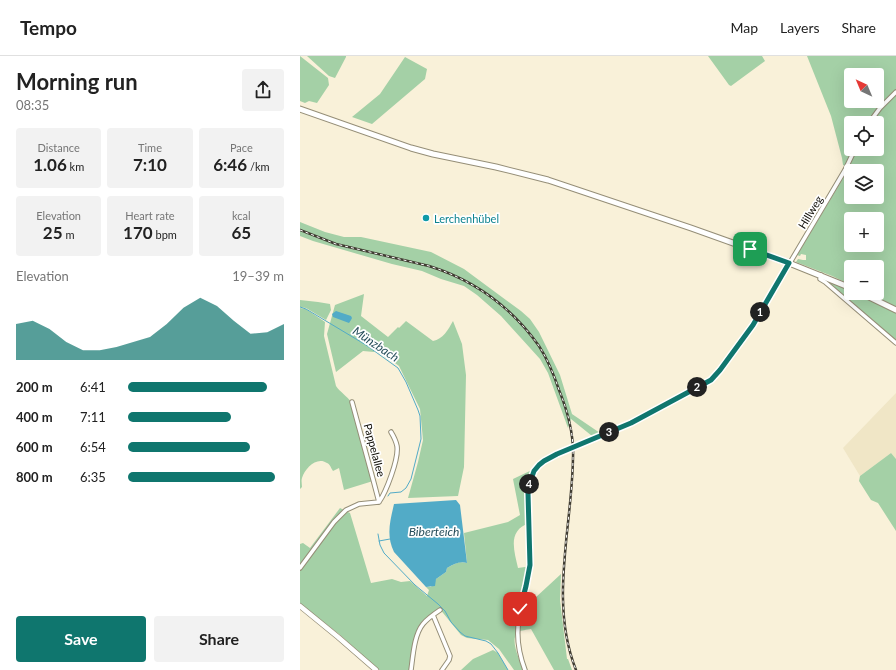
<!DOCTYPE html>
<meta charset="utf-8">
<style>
:root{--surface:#fff;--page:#f2f2f2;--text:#222;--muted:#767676;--line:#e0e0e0;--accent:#0f766e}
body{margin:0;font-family:Lato,sans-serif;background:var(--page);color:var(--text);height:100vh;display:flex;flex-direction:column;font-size:15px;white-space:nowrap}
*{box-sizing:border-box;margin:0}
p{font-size:13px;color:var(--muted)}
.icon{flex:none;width:22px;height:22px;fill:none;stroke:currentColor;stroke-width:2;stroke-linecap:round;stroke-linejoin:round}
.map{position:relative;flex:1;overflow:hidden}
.side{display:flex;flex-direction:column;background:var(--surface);width:300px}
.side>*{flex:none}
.needle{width:26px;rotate:316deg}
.buttons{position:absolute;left:544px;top:12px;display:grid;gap:8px}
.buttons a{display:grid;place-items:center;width:40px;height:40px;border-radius:4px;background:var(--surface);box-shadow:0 4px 16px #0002;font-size:20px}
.pin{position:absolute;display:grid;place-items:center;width:34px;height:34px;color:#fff;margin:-17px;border-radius:8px;box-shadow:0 2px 6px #0006}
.km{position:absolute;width:20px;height:20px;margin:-10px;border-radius:50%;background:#222;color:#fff;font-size:11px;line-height:20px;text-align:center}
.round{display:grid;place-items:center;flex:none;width:42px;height:42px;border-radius:4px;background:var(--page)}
.summary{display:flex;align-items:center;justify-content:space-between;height:68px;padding:0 16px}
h1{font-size:22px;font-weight:700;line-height:30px}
.figures{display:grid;grid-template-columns:repeat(3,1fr);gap:6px;height:68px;padding:4px 16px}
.figures div{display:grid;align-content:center;border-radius:4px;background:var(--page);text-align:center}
.figures b{font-size:17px;font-weight:700}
.figures small{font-size:11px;font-weight:400}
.figures p{font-size:11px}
.chart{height:112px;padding:8px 16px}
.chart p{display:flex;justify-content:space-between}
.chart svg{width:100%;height:72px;margin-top:4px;fill:var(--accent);opacity:.7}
.primary-button{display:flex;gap:8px;margin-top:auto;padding:8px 16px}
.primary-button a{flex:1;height:46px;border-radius:4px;background:var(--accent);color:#fff;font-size:16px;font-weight:700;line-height:46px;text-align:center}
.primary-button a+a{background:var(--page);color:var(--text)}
ul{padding:0 16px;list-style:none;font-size:13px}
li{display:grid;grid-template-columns:64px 48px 1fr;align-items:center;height:30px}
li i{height:10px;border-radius:5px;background:var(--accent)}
header{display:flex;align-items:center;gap:24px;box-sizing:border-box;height:56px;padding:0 20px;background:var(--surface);border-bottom:1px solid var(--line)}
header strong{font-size:19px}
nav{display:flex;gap:22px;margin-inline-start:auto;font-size:14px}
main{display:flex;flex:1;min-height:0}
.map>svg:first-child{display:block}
.built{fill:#f0e6c6}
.green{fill:#a4d0a6;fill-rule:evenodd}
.water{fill:#52abc7}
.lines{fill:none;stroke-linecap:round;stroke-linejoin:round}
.stream{stroke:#52abc7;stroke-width:1}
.minor-casing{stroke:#958e77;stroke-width:5.5}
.tertiary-casing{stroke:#958e77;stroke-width:6}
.secondary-casing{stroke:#958e77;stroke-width:7}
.minor{stroke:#fff;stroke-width:3.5}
.tertiary{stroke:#fff;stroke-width:4.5}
.secondary{stroke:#fff;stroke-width:5}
.rail-casing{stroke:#403c32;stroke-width:2.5}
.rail{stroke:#fff;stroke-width:1;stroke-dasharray:3;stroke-linecap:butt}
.route-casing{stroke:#fff;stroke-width:8}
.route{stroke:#0f766e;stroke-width:5}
.culture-dot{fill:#0f9aa8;stroke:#fff;stroke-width:1.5}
.labels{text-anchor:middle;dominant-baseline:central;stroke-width:3.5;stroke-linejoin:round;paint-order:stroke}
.street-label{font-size:11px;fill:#0e0c05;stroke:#fff}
.culture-label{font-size:11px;fill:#0d838f;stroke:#fff;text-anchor:start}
.water-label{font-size:12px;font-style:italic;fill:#254d5a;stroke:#fff}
</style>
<header>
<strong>Tempo</strong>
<nav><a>Map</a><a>Layers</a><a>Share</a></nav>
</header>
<main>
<section class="side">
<div class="summary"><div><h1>Morning run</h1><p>08:35</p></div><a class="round"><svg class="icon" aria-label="share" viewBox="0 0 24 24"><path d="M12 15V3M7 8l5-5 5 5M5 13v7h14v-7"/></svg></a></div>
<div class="figures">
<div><p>Distance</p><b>1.06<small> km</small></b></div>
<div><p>Time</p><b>7:10</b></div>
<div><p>Pace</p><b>6:46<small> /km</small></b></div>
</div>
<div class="figures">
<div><p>Elevation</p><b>25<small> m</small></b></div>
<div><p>Heart rate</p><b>170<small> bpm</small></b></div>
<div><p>kcal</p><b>65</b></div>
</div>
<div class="chart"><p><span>Elevation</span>19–39 m</p>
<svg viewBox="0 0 160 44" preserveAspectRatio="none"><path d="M0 44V22L10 20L20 25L30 33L40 38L50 38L60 36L70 33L80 30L90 22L100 12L110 6L120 11L130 20L140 28L150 27L160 22V44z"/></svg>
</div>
<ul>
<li><b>200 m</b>6:41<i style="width:89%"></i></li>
<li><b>400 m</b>7:11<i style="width:66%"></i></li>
<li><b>600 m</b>6:54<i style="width:78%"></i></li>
<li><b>800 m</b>6:35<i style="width:94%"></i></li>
</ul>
<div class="primary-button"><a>Save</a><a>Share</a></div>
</section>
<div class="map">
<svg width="596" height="614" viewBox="0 0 596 614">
<rect width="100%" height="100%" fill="#f9f1d9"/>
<path class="built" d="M596,337V403L591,397L560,420L543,392Z"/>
<path class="green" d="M0,0L28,22L29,29L17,47L9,45L5,47L0,45Z
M7,0H46V1L35,22L29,20Z
M408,0H462L465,5L431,30L429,29Z
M507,0H596V251L568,237H577V211H551V229L532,220L496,206L498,203L503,204H506V199L501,198L500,200L497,199L551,109L547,107L545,110L543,109L542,102L531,60ZM551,19H577V45H551ZM551,67H577V93H551ZM551,115H577V141H551ZM551,163H577V189H551Z
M105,1L127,13L125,23L72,68L52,61L80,38Z
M0,166L25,176L44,181H61L131,196L164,213L221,255L230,263L239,276L260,319L272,358L300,377L292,380L271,363L268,372L248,317L240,303L201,260L177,239L164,230L141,223L122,215L92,208L13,185L0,180Z
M523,222L551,233V237H559L596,257V286Z
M64,238L61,260L88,281L98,271L99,272L106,265L133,285C143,283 148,274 153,265L162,288L166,319L164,411L158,440L108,442L118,406L123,384L120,353L99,310L95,307L86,302L76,293L74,296L63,295L36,316L27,278L35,249Z
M0,244L18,246L30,248L31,254L26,264L6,252L0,251Z
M0,252L6,253L25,266L24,280L36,330C40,336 47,340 51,346L73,425L44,434L39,412L33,415C31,412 30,408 27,407C17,400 5,412 2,422C1,425 2,428 2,431L0,433Z
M591,397L596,403V475L578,447L571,444L559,425L560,420Z
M234,413L235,417L231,429L230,467C207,474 214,494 218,512L232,510L226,543L222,554L261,518L260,544L267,603H268L272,614H254L231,573C227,574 221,574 218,576C209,583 220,606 224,614H214L199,593L188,584L167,582L161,579L139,552C131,558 123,564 118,573L109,614H79L39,578L0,548V488L3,487L10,492L40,452L50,457L71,527L92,523L101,526L110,525L127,540L129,534L126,531H131L136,523L146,516L147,512C155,508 158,505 167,507L164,477L208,466L220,459L213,423Z
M193,594L198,597L208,614H161L173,603Z"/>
<path class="water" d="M36,255L51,260L52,262L51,264L49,267L33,261L32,258Z
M156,444L160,449L167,507C159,505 154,508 147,512L146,516L136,523L135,530L126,531L94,496C86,479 90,466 94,448Z"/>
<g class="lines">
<path class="stream" d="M0,251L6,253L66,289L98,312L106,326L118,354L120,360L121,383L111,423L106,432L101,436L90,437L88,440
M78,478L80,489L84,497L115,529L138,548L145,555L151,566L160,576L165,580L186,585L191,588L198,597L208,614
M79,485L90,483"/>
<g class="minor-casing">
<path id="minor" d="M569,67L580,52L596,36
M521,219L520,223L525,226L596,287
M52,346L74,427L79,446
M79,446C86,436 99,403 97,390C96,385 94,381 91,376
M0,512L34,466L46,454L59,448L79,446
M133,559L150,600L149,604L142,614
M111,614C113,600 114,579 123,568C128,562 134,558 140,554
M225,614C219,598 216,580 219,563C222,544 229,527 230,508C231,485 228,461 228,437L229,429L234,415L239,409L244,405L257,398L331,367L411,324L420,314L453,269L545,114L555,93"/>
</g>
<g class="tertiary-casing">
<path id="tertiary" d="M0,550L38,581L76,614"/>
</g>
<g class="secondary-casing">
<path id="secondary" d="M0,53L111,92L133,98L196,111L248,124L391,172L489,207L551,232
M561,237L596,254"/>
</g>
<use href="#minor" class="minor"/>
<use href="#tertiary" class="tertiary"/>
<use href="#secondary" class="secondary"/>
<g class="rail-casing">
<path id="rail" d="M0,174L36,188L129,210C174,224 212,252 239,290C248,304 254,319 259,334C268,356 274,378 273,402C272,472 249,546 276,614"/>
</g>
<use href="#rail" class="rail"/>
</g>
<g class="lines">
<g class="route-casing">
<path id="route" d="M220,553L226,530L230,509L228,437L229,429L234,415L239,409L244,405L257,398L331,367L411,324L420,314L453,269L489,207L450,193"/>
</g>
<use href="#route" class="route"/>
</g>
<circle class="culture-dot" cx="126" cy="162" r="4"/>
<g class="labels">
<g class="street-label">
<text transform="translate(510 156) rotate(-59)">Hillweg</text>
<text transform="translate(75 394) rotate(75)">Pappelallee</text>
</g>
<g class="culture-label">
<text x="134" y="162">Lerchenhübel</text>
</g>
<g class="water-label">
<text transform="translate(76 288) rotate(34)">Münzbach</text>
<text x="134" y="475">Biberteich</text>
</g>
</g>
</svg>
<div class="buttons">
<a><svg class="needle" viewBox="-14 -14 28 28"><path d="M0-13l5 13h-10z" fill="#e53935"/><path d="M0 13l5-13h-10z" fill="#767676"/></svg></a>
<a><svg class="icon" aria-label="locate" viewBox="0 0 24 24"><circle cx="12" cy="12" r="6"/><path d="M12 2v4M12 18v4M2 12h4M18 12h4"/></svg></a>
<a><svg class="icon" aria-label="layers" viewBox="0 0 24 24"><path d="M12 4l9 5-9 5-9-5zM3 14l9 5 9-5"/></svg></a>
<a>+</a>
<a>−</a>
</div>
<div class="pin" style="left:450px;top:193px;background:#1e9e55"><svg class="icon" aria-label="arrive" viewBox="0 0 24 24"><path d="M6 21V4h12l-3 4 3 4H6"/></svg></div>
<div class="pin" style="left:220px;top:553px;background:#d93025"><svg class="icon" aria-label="check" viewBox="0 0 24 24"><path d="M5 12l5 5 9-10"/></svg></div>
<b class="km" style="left:460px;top:256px">1</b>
<b class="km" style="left:397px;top:331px">2</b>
<b class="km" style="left:309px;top:376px">3</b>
<b class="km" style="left:229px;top:428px">4</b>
</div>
</main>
